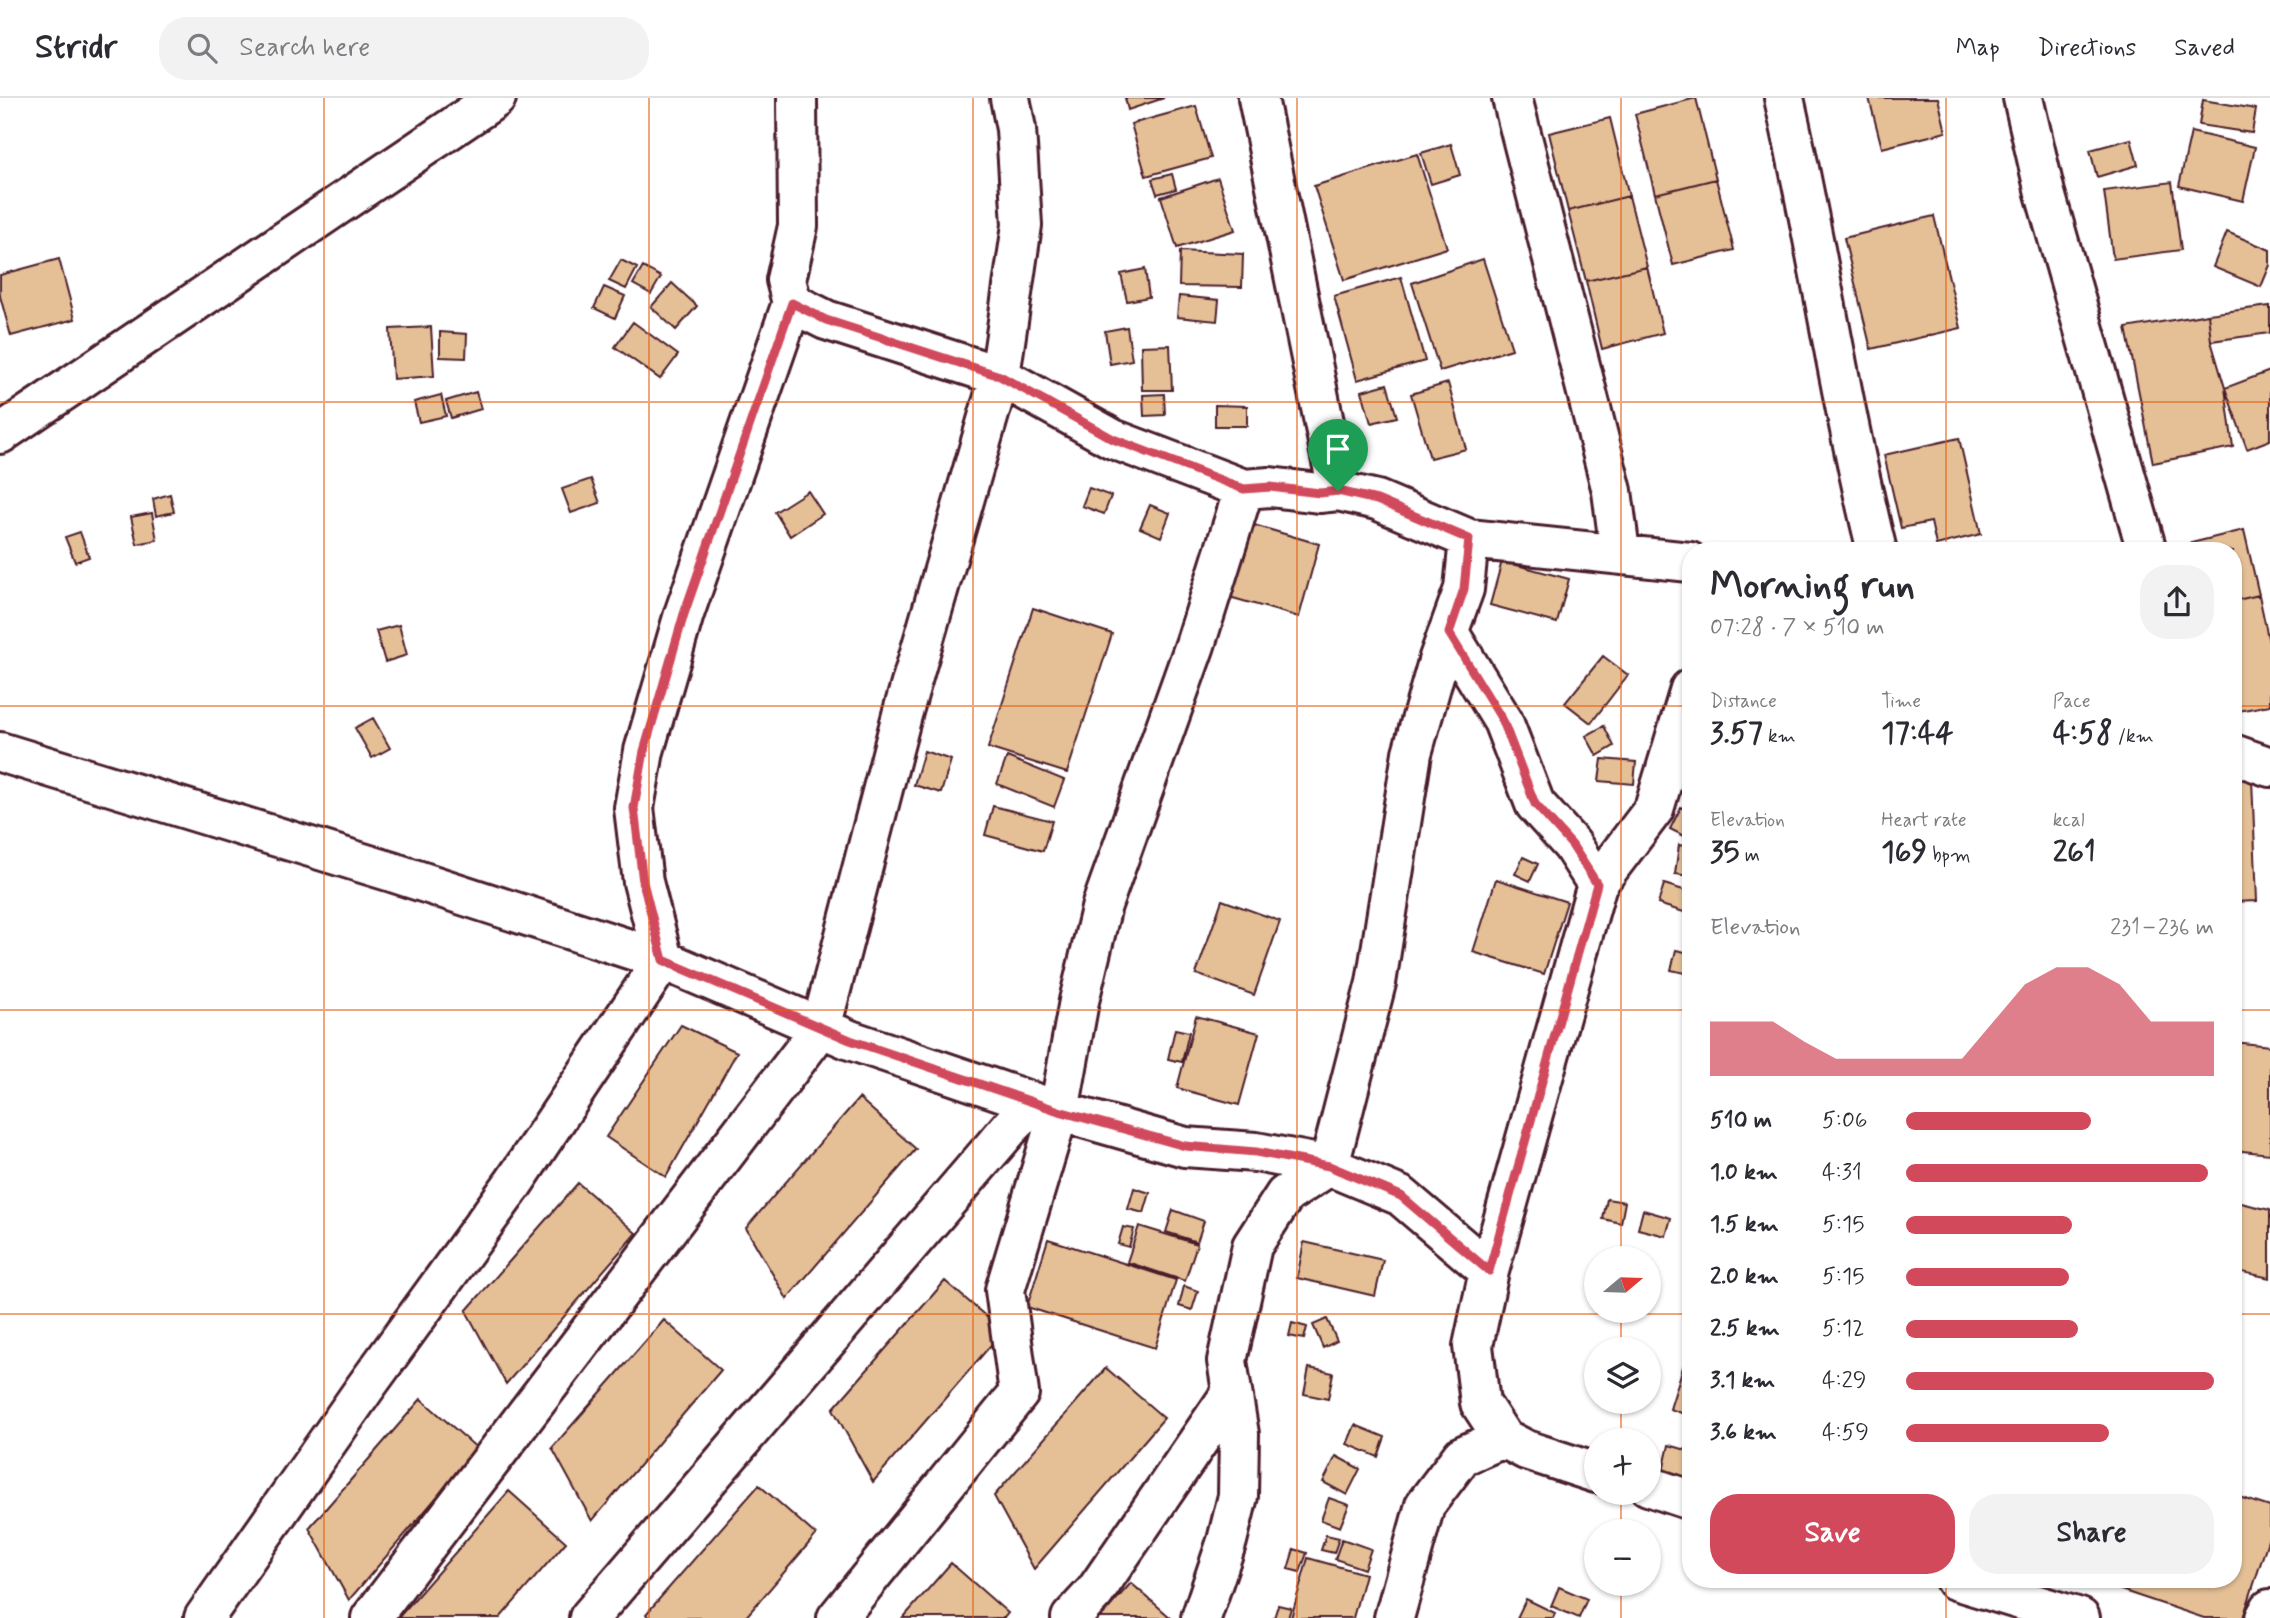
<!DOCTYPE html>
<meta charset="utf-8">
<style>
:root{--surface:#fff;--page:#f2f2f3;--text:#2b2b33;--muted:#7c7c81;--line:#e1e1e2;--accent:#d1495b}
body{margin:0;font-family:Mynerve,sans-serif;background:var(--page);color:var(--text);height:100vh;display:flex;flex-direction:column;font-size:26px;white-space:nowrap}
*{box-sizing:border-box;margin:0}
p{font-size:23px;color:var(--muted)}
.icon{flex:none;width:38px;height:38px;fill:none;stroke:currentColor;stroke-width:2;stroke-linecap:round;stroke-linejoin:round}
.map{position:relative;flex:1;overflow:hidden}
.drawer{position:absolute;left:1682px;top:444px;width:560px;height:1046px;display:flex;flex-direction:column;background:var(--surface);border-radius:28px;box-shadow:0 2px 5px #0004}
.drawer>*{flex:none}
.needle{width:46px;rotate:71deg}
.tools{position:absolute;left:1584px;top:1148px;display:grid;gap:14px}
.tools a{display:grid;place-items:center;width:77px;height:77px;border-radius:50%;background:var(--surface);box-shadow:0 2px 5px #0004;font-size:35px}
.pin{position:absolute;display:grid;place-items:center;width:60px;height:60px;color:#fff;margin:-72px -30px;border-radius:50% 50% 50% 0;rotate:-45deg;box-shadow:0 0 7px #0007}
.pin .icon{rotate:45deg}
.round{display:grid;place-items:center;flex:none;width:74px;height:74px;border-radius:28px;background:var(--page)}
.head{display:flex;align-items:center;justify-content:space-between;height:119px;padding:0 28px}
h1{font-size:38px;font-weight:700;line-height:52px}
.metrics{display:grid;grid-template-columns:repeat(3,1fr);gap:10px;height:119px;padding:7px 28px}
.metrics div{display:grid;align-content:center}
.metrics b{font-size:30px;font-weight:700}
.metrics small{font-size:19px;font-weight:400}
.metrics p{font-size:19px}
.chart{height:196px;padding:14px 28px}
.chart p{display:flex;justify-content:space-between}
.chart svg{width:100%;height:126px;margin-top:7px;fill:var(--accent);opacity:.7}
.action{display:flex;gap:14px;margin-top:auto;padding:14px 28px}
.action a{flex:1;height:80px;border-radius:28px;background:var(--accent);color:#fff;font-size:28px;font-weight:700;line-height:80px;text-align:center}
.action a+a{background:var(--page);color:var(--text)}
ul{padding:0 28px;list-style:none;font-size:23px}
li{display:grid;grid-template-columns:112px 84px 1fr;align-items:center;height:52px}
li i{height:18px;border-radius:9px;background:var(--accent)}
header{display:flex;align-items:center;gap:42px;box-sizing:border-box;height:98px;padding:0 35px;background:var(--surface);border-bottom:2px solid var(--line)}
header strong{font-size:33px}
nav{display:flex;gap:38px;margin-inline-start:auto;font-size:24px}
.search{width:490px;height:63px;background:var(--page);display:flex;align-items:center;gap:18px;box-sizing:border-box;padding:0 24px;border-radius:28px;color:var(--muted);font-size:26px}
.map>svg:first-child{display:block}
.building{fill:#e5c096;stroke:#4a1f2b;stroke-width:2}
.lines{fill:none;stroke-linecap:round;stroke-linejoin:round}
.minor-casing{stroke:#4a1f2b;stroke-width:44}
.minor{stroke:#fff;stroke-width:38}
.route-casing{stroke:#fff;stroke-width:14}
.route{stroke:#d1495b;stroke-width:9}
.grid{fill:none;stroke:#e8590c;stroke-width:2;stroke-opacity:0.55}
</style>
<header>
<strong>Stridr</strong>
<div class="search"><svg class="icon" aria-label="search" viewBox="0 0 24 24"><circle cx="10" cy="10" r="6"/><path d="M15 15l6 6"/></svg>Search here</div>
<nav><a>Map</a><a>Directions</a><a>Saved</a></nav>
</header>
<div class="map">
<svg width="2270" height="1520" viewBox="0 0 2270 1520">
<rect width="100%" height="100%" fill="#fff"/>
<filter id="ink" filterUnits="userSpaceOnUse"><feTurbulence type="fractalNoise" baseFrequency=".0143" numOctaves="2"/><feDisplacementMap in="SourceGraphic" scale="14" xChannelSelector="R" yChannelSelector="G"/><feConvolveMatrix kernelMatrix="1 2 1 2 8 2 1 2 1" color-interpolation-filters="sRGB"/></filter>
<g filter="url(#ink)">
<path class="building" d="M1125,0H1164L1128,12Z
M1696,0L1716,81L1655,96L1635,16Z
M1869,0H1938L1946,34L1882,50Z
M2203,2L2256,11L2252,35L2199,27Z
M1196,8L1211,60L1146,78L1131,26Z
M1610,20L1629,98L1568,113L1549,35Z
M2191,34L2255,49L2243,103L2179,88Z
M2131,41L2138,67L2097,79L2090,52Z
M1451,46L1460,77L1431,86L1421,55Z
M1417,56L1447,150L1344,182L1314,88Z
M1172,76L1176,91L1157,96L1152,81Z
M1218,80L1235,132L1177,150L1161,99Z
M1716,81L1734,152L1673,167L1655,96Z
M2172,84L2181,152L2113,161L2104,93Z
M1629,98L1647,169L1586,183L1568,113Z
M1934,118L1961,230L1871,251L1844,140Z
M2227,134L2270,152V167L2261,189L2213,169Z
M1180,153L1243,156L1242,189L1179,188Z
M59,161L75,221L11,238L0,198V177Z
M1483,161L1512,251L1440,273L1412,185Z
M621,162L637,170L626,191L609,183Z
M643,169L661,179L651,196L633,186Z
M1647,169L1663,235L1602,251L1586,183Z
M1145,171L1149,199L1127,203L1121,176Z
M1401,179L1425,263L1357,282L1334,198Z
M672,185L697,208L676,232L651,209Z
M604,189L625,198L615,220L594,210Z
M1179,198L1219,202L1217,223L1177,219Z
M2270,208V235L2211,243L2208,216Z
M2208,216L2211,243L2225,290L2233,349L2153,365L2126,230Z
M633,224L678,257L660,281L615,249Z
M431,229L434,278L393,281L390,231Z
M1127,229L1132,262L1110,266L1105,233Z
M440,234L467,236L466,260L440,259Z
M1170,247L1172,292H1142L1141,248Z
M2270,273V342L2247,351L2225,290Z
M1448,285L1466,351L1430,360L1411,296Z
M1387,286L1397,319L1371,325L1362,293Z
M476,294L481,311L451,320L446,303Z
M1164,296L1165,317L1144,318L1143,297Z
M441,297L446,318L419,324L414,304Z
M1215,307L1247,308V328H1215Z
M1959,340L1981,436L1936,447L1931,424L1901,430L1884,357Z
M591,381L600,405L571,415L562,391Z
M1089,390L1111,398L1104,416L1082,408Z
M808,393L823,416L790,438L775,414Z
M170,396L174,414L156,418L153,401Z
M1150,407L1170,415L1161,439L1140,430Z
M152,415L157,442L137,446L131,419Z
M1247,425L1319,446L1299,519L1226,498Z
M2244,432L2259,497L2233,503V453H2176L2175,449Z
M80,434L89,459L75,464L65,439Z
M1502,463L1569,481L1557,525L1490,507Z
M2259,497L2270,549V607L2233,614V503Z
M1033,510L1112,536L1067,675L988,650Z
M399,527L407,557L385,564L376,533Z
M1603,558L1628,577L1591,625L1565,605Z
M373,620L390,650L372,660L355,630Z
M1604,628L1614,648L1597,658L1586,638Z
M924,653L951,662L941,695L914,687Z
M1007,659L1064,682L1054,709L997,686Z
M1602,661L1636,664L1634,686L1599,683Z
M2252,681L2257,803L2233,804V682Z
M993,708L1052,723L1043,753L985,737Z
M1681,709L1690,714L1688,740L1670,731Z
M1679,747L1690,749V778L1675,776Z
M1523,759L1538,766L1530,783L1515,776Z
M1496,781L1567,804L1544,876L1473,854Z
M1664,786L1690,794V816L1658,806Z
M1222,802L1280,823L1254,897L1196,876Z
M1676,852L1690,855V876L1671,872Z
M1196,918L1259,935L1239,1007L1177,990Z
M681,927L737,954L666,1079L606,1039Z
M1175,931L1189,934L1182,964L1168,961Z
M2233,944L2270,948V1056L2233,1052Z
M859,1000L916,1051L787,1201L746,1130Z
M578,1085L636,1135L506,1286L466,1213Z
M1134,1090L1150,1095L1144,1115L1128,1111Z
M1607,1101L1625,1104L1621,1125L1603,1121Z
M2233,1103L2270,1112V1180L2233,1172Z
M1173,1112L1204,1123L1197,1144L1166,1134Z
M1643,1112L1671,1120L1666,1138L1638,1131Z
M1139,1128L1197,1146L1185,1183L1127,1164Z
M1123,1129L1134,1131L1129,1149L1118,1146Z
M1048,1141L1176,1182L1155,1250L1027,1209Z
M1304,1144L1383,1162L1375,1198L1297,1180Z
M945,1183L1003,1233L873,1384L833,1311Z
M1184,1188L1198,1193L1192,1212L1179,1208Z
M1327,1221L1337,1243L1323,1250L1313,1227Z
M664,1222L721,1272L592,1423L552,1350Z
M1292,1225L1307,1229L1304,1241L1289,1238Z
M1684,1266L1690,1268V1318L1670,1311Z
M1106,1270L1164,1320L1034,1471L994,1398Z
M1309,1270L1333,1275L1328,1301L1304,1296Z
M421,1301L478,1351L349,1502L309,1430Z
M1355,1327L1385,1339L1378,1359L1347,1346Z
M1669,1347L1690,1353V1380L1663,1373Z
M1336,1358L1360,1371L1347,1397L1323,1384Z
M759,1387L816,1437L745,1520H649L646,1516Z
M509,1393L566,1444L500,1520H398Z
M2233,1397L2270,1409V1436L2243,1520H2204L2091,1482H2233Z
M1329,1400L1349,1407L1340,1429L1321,1422Z
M1326,1437L1339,1440L1334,1455L1321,1452Z
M1342,1441L1371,1451L1364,1471L1335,1461Z
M1294,1451L1307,1455L1300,1474L1288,1471Z
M1308,1460L1365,1476L1353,1520H1291Z
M951,1465L1008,1515L1004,1520H903Z
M1131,1485L1171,1520H1100Z
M1559,1489L1587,1501L1579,1520L1551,1508Z
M1526,1501L1555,1515L1553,1520H1517Z
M1278,1507L1291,1510L1288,1520H1274Z"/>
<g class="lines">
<g class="minor-casing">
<path id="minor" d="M1258,0L1338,393
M1512,0L1612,393L1620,454
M1784,0C1818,150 1840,303 1877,453
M2023,0L2045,95L2147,453
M792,205L826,222L1000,278L1113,341L1244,391
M0,336L496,0
M1449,535L1503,623L1535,706L1572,747L1597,786
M0,654L392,774L663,862L850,942L1059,1013L1185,1049L1256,1054L1329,1068L1401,1098L1489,1173L1473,1248L1480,1305L1503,1340L1526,1352L1596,1375
M2233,656L2270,669
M1489,1173L1597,786L1654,711L1690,591
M1648,1388L1690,1402
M1955,1482L2080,1520
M204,1520L365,1290L513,1086L663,862L643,784L634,710L644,653L684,516L792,205L786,182L798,128L797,0
M371,1520L821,930L902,617L1000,278L1022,127L1016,31L1010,0
M589,1520L1032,1004
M837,1520L1019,1295L1005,1192L1059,1013L1079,903L1102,807L1195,547L1244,391L1270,389L1319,395L1338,393L1377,402L1469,441L1690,464
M1071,1520L1095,1494L1232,1294
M1201,1520L1227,1443L1238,1398L1239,1336L1227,1263L1252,1148L1285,1097L1329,1068L1376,885L1412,655L1439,560L1464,491L1469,441
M1394,1520L1425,1407L1462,1358L1503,1340
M2265,1520L2270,1511"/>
</g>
<use href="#minor" class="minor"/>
</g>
</g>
<g class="lines" filter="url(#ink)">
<g class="route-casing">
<path id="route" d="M792,205L826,222L1000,278L1113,341L1244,391L1270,389L1320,395L1338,393L1377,402L1469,441L1464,491L1449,535L1503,623L1535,706L1572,747L1597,786L1489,1173L1401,1098L1329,1068L1256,1054L1185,1048L1059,1013L850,942L663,862L643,784L634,710L644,653L684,516Z"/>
</g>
<use href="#route" class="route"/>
</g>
<path class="grid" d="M324,0V1520M649,0V1520M973,0V1520M1297,0V1520M1621,0V1160M1946,0V453M0,304H2270M0,608H1690M2233,608H2270M0,912H1690M2233,912H2270M1621,1213V1251M0,1216H1690M2233,1216H2270M1621,1304V1342M1621,1395V1433M1946,1482V1520M1621,1486V1520"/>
</svg>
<div class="tools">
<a><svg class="needle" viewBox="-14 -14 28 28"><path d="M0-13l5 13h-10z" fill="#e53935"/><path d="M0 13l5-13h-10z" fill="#7c7c81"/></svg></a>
<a><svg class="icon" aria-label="layers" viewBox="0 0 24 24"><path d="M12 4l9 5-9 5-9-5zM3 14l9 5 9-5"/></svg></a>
<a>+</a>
<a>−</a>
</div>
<div class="pin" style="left:1338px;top:393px;background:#1e9e55"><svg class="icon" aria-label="arrive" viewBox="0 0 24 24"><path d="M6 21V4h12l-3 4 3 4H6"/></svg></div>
<section class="drawer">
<div class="head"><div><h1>Morning run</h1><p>07:28 · 7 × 510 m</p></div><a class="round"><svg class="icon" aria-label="share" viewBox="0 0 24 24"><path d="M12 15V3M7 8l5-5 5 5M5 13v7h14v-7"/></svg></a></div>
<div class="metrics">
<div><p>Distance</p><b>3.57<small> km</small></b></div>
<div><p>Time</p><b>17:44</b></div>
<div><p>Pace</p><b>4:58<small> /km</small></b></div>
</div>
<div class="metrics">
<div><p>Elevation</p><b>35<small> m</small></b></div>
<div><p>Heart rate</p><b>169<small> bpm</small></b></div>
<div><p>kcal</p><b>261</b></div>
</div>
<div class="chart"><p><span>Elevation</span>231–236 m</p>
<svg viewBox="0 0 160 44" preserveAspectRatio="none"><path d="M0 44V25L10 25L20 25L30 32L40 38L50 38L60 38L70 38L80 38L90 25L100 12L110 6L120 6L130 12L140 25L150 25L160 25V44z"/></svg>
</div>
<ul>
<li><b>510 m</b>5:06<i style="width:60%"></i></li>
<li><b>1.0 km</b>4:31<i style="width:98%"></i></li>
<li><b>1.5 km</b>5:15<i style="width:54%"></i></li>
<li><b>2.0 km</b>5:15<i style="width:53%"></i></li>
<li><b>2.5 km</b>5:12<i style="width:56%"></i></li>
<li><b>3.1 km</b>4:29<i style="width:100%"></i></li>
<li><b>3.6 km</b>4:59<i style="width:66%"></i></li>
</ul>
<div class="action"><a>Save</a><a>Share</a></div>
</section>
</div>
